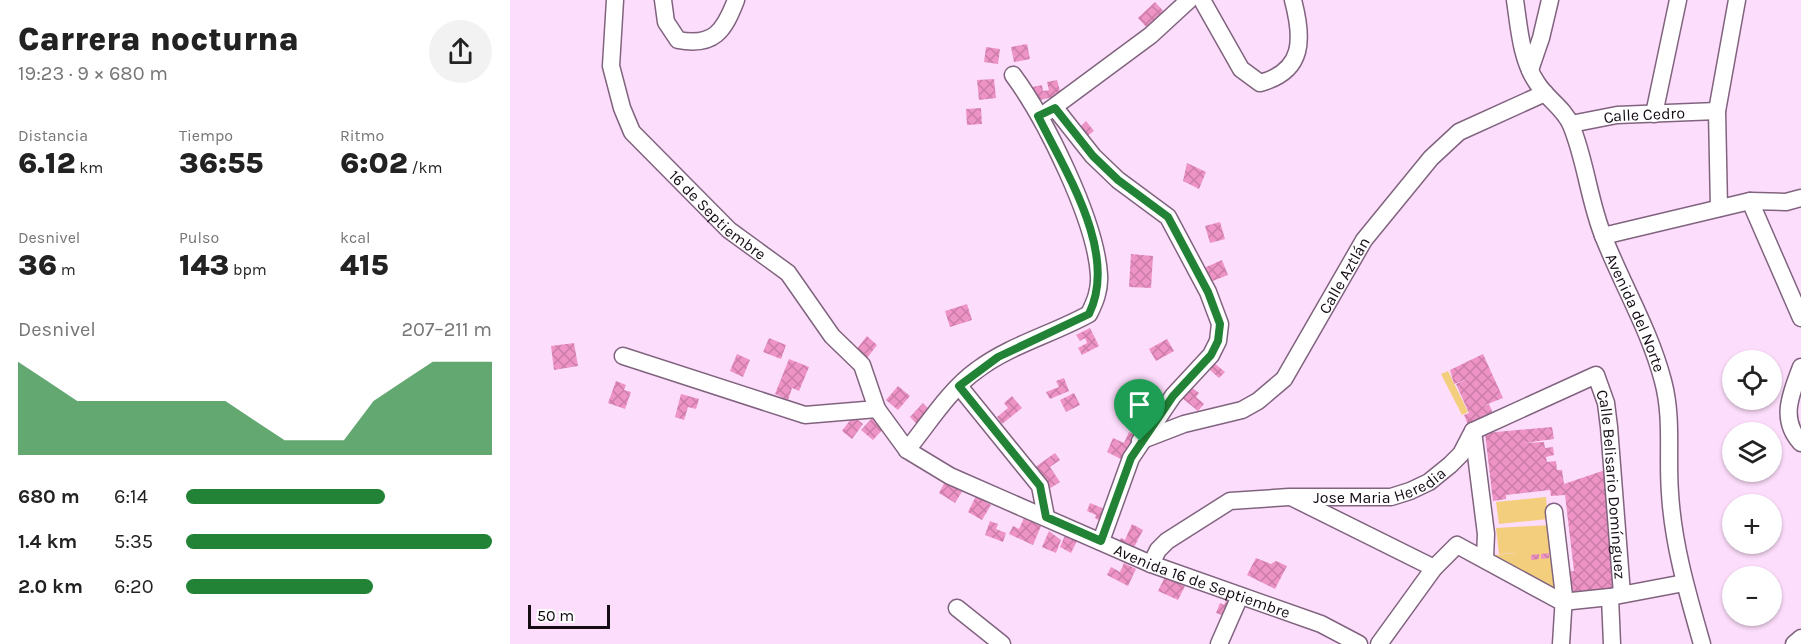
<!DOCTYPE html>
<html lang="es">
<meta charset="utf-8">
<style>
:root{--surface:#fff;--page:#f2f2f2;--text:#222;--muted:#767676;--accent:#228336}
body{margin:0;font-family:Karla,sans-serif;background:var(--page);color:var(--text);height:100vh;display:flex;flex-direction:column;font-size:22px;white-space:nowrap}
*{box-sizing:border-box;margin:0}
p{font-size:20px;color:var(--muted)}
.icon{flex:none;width:33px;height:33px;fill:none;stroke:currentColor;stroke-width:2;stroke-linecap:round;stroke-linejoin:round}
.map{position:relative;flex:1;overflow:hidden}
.details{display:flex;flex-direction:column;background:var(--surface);width:510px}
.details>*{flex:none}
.controls{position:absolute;left:1212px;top:350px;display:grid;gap:12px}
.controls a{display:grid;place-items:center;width:60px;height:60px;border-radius:50%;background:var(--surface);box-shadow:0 2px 4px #0004;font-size:30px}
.scale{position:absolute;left:18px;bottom:15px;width:82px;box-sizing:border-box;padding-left:6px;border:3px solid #150b15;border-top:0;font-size:16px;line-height:21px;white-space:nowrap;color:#150b15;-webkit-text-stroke:4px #fff;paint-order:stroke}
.pin{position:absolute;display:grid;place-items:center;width:51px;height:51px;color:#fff;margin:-62px -26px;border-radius:50% 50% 50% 0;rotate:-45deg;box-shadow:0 0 6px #0007}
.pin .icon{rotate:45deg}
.round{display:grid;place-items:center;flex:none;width:63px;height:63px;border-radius:32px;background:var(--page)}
.summary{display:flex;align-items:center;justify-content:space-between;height:102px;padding:0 18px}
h1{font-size:33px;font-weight:800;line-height:45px}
.stats{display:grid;grid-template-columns:repeat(3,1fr);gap:9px;height:102px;padding:6px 18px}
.stats div{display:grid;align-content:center}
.stats b{font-size:30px;font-weight:800}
.stats small{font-size:16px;font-weight:400}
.stats p{font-size:16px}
.chart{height:168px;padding:12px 18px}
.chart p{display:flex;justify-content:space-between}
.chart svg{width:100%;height:108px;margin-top:6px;fill:var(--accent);opacity:.7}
ul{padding:0 18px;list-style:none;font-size:20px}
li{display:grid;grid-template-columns:96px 72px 1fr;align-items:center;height:45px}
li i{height:15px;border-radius:8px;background:var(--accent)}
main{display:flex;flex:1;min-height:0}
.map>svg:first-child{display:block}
.green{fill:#f2ce7d}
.building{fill:url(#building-cross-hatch)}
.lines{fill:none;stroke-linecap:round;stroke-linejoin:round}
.minor-casing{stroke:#80647f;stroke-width:19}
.minor{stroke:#fff;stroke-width:16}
.route-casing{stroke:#fff;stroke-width:12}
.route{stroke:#228336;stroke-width:8}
.labels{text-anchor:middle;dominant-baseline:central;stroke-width:4.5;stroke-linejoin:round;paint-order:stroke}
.street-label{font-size:16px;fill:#150b15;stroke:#fff}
</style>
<main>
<section class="details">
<div class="summary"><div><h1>Carrera nocturna</h1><p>19:23 · 9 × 680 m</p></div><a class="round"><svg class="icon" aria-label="share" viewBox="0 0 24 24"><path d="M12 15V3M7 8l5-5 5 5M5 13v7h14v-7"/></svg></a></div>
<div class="stats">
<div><p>Distancia</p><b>6.12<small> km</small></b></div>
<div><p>Tiempo</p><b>36:55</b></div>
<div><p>Ritmo</p><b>6:02<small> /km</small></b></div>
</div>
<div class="stats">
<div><p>Desnivel</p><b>36<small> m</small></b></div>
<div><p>Pulso</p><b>143<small> bpm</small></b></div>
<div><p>kcal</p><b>415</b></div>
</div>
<div class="chart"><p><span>Desnivel</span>207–211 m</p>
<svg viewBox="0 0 160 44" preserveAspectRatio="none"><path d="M0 44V6L10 14L20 22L30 22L40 22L50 22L60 22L70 22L80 30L90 38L100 38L110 38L120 22L130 14L140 6L150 6L160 6V44z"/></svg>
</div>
<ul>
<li><b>680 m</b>6:14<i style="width:65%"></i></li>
<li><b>1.4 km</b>5:35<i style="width:100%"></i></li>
<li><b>2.0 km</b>6:20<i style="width:61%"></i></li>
</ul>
</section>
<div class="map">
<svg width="1291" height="644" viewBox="0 0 1291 644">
<defs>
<pattern id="building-cross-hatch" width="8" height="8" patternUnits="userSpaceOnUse" patternTransform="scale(1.5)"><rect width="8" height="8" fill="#ee93c5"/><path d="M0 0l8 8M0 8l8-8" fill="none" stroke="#cb7da8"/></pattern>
</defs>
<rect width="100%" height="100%" fill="#fdddfc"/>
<path class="green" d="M938,371L958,412L952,415L931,374Z
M1036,497L1038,519L989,524L986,502Z
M1041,525L1049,592L984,555L1007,553L989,554L986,528Z"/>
<path class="building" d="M645,2L656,14L639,30L628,18Z
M517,44L520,59L504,62L501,47Z
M476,47L490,49L488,64L474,62Z
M484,79L486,98L469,100L467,80Z
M547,80L551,95L526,101L523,87L532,85L533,91L539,90L537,82Z
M471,108L472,124L457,125L456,109Z
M576,121L584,131L577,136L570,127Z
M677,163L696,172L689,189L673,181Z
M710,222L715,239L700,243L695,226Z
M621,254L643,256L641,288L619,287Z
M712,260L718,275L700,282L694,268Z
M457,304L462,320L440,327L435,311Z
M580,328L589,346L572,355L568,348L577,343L575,338L570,341L566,335Z
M357,336L367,345L357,358L346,350Z
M259,338L276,345L271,359L253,352Z
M657,339L664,351L646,361L639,349Z
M64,343L68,366L44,370L41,346Z
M227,354L240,360L233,377L220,371Z
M973,354L993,398L970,407L979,404L984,416L959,427L954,415L959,413L946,384L960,378L944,384L940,370Z
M279,359L299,367L289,391L282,388L278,400L265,394Z
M704,363L715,372L709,378L699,369Z
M554,378L559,391L540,399L536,392L549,387L546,381Z
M106,381L116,385L114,390L121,392L115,409L98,403Z
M388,386L400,396L388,410L376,400Z
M681,387L689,393L686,397L694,404L688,411L672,398Z
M564,393L570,405L556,412L550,400Z
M171,394L189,399L186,409L178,407L174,420L165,417Z
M502,396L512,408L492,424L487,417L498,408L494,403Z
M413,403L424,414L411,428L400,417Z
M343,416L353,424L342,439L332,431Z
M363,417L374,428L363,440L351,430Z
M1042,427L1044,439L1014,443L1034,442L1035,448L1043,447L1044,455L1036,457L1037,462L1046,461L1047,470H1052L1054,484L1101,468L1110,593L1056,596L1057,572L1064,571L1055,495L1041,496L1040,490L996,495V499L983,501L975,433Z
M619,432L627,436L615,461L597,452L603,438L614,443Z
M545,453L550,460L540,467L550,482L539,489L524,468Z
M436,480L453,490L445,503L429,493Z
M466,496L481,505L472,520L458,512Z
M580,503L597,510L592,522L585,518L586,515L577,511Z
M514,518L531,526L523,545L499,534L503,526L509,529Z
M480,521L488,524L486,529L496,533L493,542L475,535Z
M622,524L633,530L621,553L607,546L611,538L615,540Z
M539,531L551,540L546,553L532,547Z
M557,531L569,537L561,553L550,547Z
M1039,553V558L1031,559V554Z
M1029,554V559L1021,560V555Z
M746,558L761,564L766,561L777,566L765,589L737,575Z
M614,563L626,569L618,586L597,575L601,567L610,572Z
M655,577L675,586L668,600L648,591Z
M716,601L723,604L718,617L706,613L710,603L714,605Z"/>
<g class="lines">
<g class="minor-casing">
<g id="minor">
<path id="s1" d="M105,0L101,66L112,108L122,132L219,230L278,273L322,336L352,365L367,409"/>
<path d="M153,0L156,22L168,40C204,47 214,31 226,0"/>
<path d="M692,0L731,69L750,83C795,71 793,38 783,0"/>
<path id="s2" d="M1005,0C1009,27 1011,60 1027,83C1036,98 1054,108 1061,125C1076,161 1079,202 1094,238C1113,286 1140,331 1153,381C1163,418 1157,456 1160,493C1163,545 1178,595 1192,644"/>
<path d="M1020,70L1031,38L1040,0"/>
<path d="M545,108L583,156L608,180L658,217L698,292L710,324L708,341L701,355L663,396L621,458L591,541"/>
<path d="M537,112L641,35L679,0"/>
<path d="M1144,114L1168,0"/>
<path id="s3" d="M1061,124L1107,115L1207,111"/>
<path d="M1240,201L1291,318"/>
<path d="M1209,208L1207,111L1227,0"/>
<path d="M1093,236L1240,201L1276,202L1291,198"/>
<path id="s4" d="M113,356L295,415L367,409L397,450L440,476L641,564L811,624L849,644"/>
<path d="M1291,367C1281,394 1269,419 1291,443"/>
<path d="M449,386L530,486L536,517"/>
<path d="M963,431L976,534L975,558"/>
<path id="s5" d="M630,441L674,424L732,410L748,401L774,379L854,240L921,158L949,132L1035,93"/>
<path d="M397,450C419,423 439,390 467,370C500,345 543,334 579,314C585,302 590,290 589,275C586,221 535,118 503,75"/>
<path d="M783,498L924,568"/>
<path d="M1044,512L1054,596L1051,644"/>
<path id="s6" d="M641,564L648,550L657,541L720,501L779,497H881L900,491L919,482L940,465L951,454L963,431L1086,375L1096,403L1099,427L1112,594"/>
<path d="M1100,597L1102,644"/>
<path d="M1052,602L1100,597L1174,583"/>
<path d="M447,608L492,644"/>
<path d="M709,644L730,596"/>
<path d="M869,644L924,568L947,545L1052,602"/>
<path d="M1284,644L1291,638"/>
</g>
</g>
<use href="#minor" class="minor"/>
</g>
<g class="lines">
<g class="route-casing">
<path id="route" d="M545,108L583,156L608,180L658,217L698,292L710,324L708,341L701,355L663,396L621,458L591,541L536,517L530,486L449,386L488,357L579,314C609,253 555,171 528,116Z"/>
</g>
<use href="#route" class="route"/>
</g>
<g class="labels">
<g class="street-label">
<text stroke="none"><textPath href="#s3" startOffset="74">Calle Cedro</textPath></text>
<text stroke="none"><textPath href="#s1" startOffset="255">16 de Septiembre</textPath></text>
<text stroke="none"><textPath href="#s5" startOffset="279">Calle Aztlán</textPath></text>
<text stroke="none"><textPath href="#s2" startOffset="340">Avenida del Norte</textPath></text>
<text stroke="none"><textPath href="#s6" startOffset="255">Jose Maria Heredia</textPath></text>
<text stroke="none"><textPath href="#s6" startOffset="620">Calle Belisario Domínguez</textPath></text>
<text stroke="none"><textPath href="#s4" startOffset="638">Avenida 16 de Septiembre</textPath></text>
</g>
</g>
</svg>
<div class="controls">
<a><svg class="icon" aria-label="locate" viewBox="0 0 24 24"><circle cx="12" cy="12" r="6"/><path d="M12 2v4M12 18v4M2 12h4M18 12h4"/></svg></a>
<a><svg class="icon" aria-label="layers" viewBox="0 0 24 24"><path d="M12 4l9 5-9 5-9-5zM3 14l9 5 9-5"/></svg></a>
<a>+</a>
<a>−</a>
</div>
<div class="scale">50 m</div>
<div class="pin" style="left:630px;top:441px;background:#1e9e55"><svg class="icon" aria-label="arrive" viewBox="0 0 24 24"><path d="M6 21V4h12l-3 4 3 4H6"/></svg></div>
</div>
</main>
